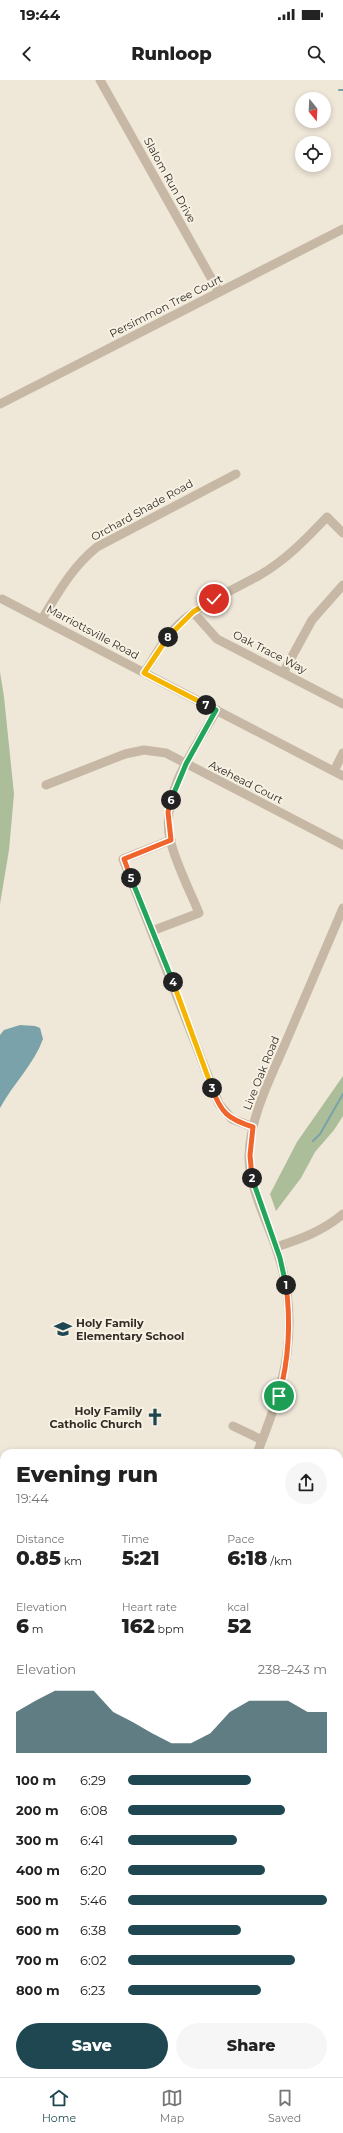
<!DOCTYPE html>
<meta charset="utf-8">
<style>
:root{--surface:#fff;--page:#f6f6f6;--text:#222;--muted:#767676;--line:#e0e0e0;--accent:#1e4751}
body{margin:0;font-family:Montserrat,sans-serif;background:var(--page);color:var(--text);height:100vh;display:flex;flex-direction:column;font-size:15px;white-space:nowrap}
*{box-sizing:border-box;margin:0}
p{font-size:13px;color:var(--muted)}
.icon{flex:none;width:22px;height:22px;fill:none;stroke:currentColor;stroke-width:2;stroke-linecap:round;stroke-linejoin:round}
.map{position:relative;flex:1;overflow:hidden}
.side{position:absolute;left:0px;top:1369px;width:343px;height:628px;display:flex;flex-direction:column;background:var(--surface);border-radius:12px 12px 0 0;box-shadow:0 2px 6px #0003}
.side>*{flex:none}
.needle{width:26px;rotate:162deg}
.tools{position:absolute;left:295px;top:12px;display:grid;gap:8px}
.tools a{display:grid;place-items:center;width:36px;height:36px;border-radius:50%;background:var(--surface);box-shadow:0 2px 6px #0003;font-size:20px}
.pin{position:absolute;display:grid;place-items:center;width:34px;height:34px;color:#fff;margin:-17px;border:2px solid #fff;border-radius:50%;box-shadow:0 1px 4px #0007}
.km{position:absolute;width:20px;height:20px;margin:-10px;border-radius:50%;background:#222;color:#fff;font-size:11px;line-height:20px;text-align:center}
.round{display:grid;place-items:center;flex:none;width:42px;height:42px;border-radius:21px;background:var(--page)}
.summary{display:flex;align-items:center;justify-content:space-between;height:68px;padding:0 16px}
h1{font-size:22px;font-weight:800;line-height:30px}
.stats{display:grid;grid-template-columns:repeat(3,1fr);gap:6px;height:68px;padding:4px 16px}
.stats div{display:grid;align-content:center}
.stats b{font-size:20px;font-weight:800}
.stats small{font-size:11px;font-weight:400}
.stats p{font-size:11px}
.chart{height:112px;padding:8px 16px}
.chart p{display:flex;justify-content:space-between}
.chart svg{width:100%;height:72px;margin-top:4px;fill:var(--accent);opacity:.7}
.button{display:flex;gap:8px;margin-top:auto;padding:8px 16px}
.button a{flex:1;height:46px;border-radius:24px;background:var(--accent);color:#fff;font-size:16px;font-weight:800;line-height:46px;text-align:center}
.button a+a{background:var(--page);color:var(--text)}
ul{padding:0 16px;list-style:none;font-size:13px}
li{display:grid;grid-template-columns:64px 48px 1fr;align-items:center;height:30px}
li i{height:10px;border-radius:5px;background:var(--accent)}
.status{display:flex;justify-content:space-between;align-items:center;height:28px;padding:0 20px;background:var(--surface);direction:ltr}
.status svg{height:11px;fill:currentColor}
header{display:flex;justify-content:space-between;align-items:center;height:52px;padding:0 16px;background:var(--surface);font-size:18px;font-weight:800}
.menu{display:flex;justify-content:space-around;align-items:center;height:56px;border-top:1px solid var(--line);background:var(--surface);font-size:11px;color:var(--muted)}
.menu a{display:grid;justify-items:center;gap:2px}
.menu .active{color:var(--accent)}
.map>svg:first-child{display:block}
.green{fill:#acbd99}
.water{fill:#79a2aa}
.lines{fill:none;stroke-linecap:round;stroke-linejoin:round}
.stream{stroke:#79a2aa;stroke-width:2}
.street{stroke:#c6b8a5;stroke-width:9}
.primary{stroke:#736457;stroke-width:10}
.split-1-casing{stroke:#fff;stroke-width:8}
.split-2-casing{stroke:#fff;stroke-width:8}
.split-3-casing{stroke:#fff;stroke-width:8}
.split-4-casing{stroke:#fff;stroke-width:8}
.split-5-casing{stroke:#fff;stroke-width:8}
.split-6-casing{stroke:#fff;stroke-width:8}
.split-7-casing{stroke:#fff;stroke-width:8}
.split-8-casing{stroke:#fff;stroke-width:8}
.split-9-casing{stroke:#fff;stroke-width:8}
.split-1{stroke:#f0652b;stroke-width:5}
.split-2{stroke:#22a559;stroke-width:5}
.split-3{stroke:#f0652b;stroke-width:5}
.split-4{stroke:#f5b400;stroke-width:5}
.split-5{stroke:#22a559;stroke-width:5}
.split-6{stroke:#f0652b;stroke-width:5}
.split-7{stroke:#22a559;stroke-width:5}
.split-8{stroke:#f5b400;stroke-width:5}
.split-9{stroke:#f5b400;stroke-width:5}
.labels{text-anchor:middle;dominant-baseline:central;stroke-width:4;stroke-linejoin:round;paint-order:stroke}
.street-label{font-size:11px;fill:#322b26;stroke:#f7f1e3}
.poi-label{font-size:11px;font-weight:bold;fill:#322b26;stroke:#f7f1e3;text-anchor:start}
</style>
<div class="status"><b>19:44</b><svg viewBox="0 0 49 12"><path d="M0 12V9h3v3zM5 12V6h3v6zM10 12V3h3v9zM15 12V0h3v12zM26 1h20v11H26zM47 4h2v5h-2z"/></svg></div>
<header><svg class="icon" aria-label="back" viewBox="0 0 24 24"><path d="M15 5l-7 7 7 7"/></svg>Runloop<svg class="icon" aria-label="search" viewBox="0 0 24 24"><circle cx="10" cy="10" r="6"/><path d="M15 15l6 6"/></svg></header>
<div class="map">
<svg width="343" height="1997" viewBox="0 0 343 1997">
<rect width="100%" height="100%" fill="#efe7d8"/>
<path class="green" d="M0,592L4,617L14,714L9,770L0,824Z
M343,996V1036L334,1050L315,1072L301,1098L276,1131L270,1114L297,1062Z
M4,1596V1993H35L34,1997H0V1597Z"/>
<path class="water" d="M20,945L35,946L40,948L43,959C34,984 13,1004 0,1028V955L4,950Z"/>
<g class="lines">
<path class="stream" d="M339,10H343
M313,1061L320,1054L343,1014"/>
<path class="street" d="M100,0L219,212
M0,324L343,149
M2,519L343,696
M193,532L217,559L343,624
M42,539C58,513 72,487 97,467L236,394
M144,593C155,576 165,557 180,543C204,522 233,510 260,495C287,479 306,459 327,437L343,453
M283,593L312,540L343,505
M334,691L343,673
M46,705L125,674L144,670L166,673L343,765
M171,760L123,779L219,1024L232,1039L253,1047
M152,851L199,833C190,811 175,782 170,759C160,713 195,668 217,630
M276,1167C301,1159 323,1151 343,1134
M233,1346L262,1360
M257,1373C285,1305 302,1244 277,1171C267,1140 249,1109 249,1076C250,1037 270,999 285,964C304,919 324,873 343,828
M0,1461V1471
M0,1493L3,1520L0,1536
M339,1618L343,1611
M339,1645L343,1634
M339,1665L343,1667
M339,1820L343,1821
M339,1943L343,1942
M183,1997V1993"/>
<path class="primary" d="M0,1426H4
M339,1582L343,1584
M46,1997L47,1993
M59,1997L60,1993"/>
</g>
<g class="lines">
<g class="split-1-casing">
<path id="split-1" d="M279,1316C289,1279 291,1243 286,1205"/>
</g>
<g class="split-2-casing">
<path id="split-2" d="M252,1098L280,1178L286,1205"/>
</g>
<g class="split-3-casing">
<path id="split-3" d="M212,1008C221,1033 228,1039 253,1047L250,1075L252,1098"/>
</g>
<g class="split-4-casing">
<path id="split-4" d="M173,902L212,1008"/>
</g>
<g class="split-5-casing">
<path id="split-5" d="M131,798L173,902"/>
</g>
<g class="split-6-casing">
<path id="split-6" d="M131,798L124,779L171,760L168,732L171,720"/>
</g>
<g class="split-7-casing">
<path id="split-7" d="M171,720L186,684L216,630L206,625"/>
</g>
<g class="split-8-casing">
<path id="split-8" d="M168,557L144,593L206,625"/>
</g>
<g class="split-9-casing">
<path id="split-9" d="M168,557L193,532L214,519"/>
</g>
<use href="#split-1" class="split-1"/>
<use href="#split-2" class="split-2"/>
<use href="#split-3" class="split-3"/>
<use href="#split-4" class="split-4"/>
<use href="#split-5" class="split-5"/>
<use href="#split-6" class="split-6"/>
<use href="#split-7" class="split-7"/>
<use href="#split-8" class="split-8"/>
<use href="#split-9" class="split-9"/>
</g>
<defs>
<g id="school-bare" transform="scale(1.38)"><path d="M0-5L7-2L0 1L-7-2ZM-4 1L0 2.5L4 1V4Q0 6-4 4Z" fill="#1e4751" stroke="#f7f1e3" stroke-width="2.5" paint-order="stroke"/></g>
<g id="church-bare" transform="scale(1.38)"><path d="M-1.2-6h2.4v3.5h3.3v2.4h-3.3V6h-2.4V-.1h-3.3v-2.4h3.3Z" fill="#1e4751" stroke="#f7f1e3" stroke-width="2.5" paint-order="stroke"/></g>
</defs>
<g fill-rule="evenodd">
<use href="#school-bare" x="63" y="1249"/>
<use href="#church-bare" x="155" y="1337"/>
</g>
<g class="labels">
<g class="street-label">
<text transform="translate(170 100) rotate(61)">Slalom Run Drive</text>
<text transform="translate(166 226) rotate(-27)">Persimmon Tree Court</text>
<text transform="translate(142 430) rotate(-29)">Orchard Shade Road</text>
<text transform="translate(93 552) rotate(28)">Marriottsville Road</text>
<text transform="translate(270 572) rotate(27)">Oak Trace Way</text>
<text transform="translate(246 702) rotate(27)">Axehead Court</text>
<text transform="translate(261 993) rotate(-68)">Live Oak Road</text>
</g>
<g class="poi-label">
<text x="76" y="1243">Holy Family<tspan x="76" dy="13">Elementary School</tspan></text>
<text x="142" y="1331" text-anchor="end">Holy Family<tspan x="142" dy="13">Catholic Church</tspan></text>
</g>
</g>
</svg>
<div class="tools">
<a><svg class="needle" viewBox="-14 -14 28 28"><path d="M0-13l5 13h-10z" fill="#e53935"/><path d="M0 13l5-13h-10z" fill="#767676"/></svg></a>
<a><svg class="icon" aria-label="locate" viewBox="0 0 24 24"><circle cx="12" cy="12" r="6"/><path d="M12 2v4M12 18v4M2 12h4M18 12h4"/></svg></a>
</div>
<div class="pin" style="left:279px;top:1316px;background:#1e9e55"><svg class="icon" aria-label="arrive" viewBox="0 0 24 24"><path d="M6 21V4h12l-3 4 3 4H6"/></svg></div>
<div class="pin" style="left:214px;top:519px;background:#d93025"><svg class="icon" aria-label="check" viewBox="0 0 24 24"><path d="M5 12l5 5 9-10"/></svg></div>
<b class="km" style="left:286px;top:1205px">1</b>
<b class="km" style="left:252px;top:1098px">2</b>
<b class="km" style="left:212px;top:1008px">3</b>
<b class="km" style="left:173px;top:902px">4</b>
<b class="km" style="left:131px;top:798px">5</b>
<b class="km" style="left:171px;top:720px">6</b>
<b class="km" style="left:206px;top:625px">7</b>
<b class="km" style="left:168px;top:557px">8</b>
<section class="side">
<div class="summary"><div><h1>Evening run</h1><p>19:44</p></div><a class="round"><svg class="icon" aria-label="share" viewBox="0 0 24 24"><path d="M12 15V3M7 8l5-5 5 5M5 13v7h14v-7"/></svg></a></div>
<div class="stats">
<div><p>Distance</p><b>0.85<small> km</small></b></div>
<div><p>Time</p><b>5:21</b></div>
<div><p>Pace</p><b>6:18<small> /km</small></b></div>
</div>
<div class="stats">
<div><p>Elevation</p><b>6<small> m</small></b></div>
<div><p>Heart rate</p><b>162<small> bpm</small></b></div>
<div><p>kcal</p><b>52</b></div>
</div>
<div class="chart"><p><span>Elevation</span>238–243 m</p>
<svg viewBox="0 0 160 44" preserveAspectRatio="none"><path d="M0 44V19L10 12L20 6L30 6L40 6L50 19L60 25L70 32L80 38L90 38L100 32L110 19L120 12L130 12L140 12L150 19L160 19V44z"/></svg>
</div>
<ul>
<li><b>100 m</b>6:29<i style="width:62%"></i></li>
<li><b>200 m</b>6:08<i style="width:79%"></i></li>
<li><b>300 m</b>6:41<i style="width:55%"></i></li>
<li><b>400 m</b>6:20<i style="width:69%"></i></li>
<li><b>500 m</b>5:46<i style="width:100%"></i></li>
<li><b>600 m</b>6:38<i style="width:57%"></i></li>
<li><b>700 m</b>6:02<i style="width:84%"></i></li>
<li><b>800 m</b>6:23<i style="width:67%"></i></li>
</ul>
<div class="button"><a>Save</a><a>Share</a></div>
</section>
</div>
<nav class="menu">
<a class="active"><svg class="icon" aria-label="home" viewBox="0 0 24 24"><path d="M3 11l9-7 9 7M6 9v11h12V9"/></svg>Home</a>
<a><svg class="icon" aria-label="map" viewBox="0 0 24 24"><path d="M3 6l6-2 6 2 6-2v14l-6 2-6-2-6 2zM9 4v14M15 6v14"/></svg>Map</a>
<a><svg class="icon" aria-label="saved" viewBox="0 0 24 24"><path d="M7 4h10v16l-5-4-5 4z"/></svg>Saved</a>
</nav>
